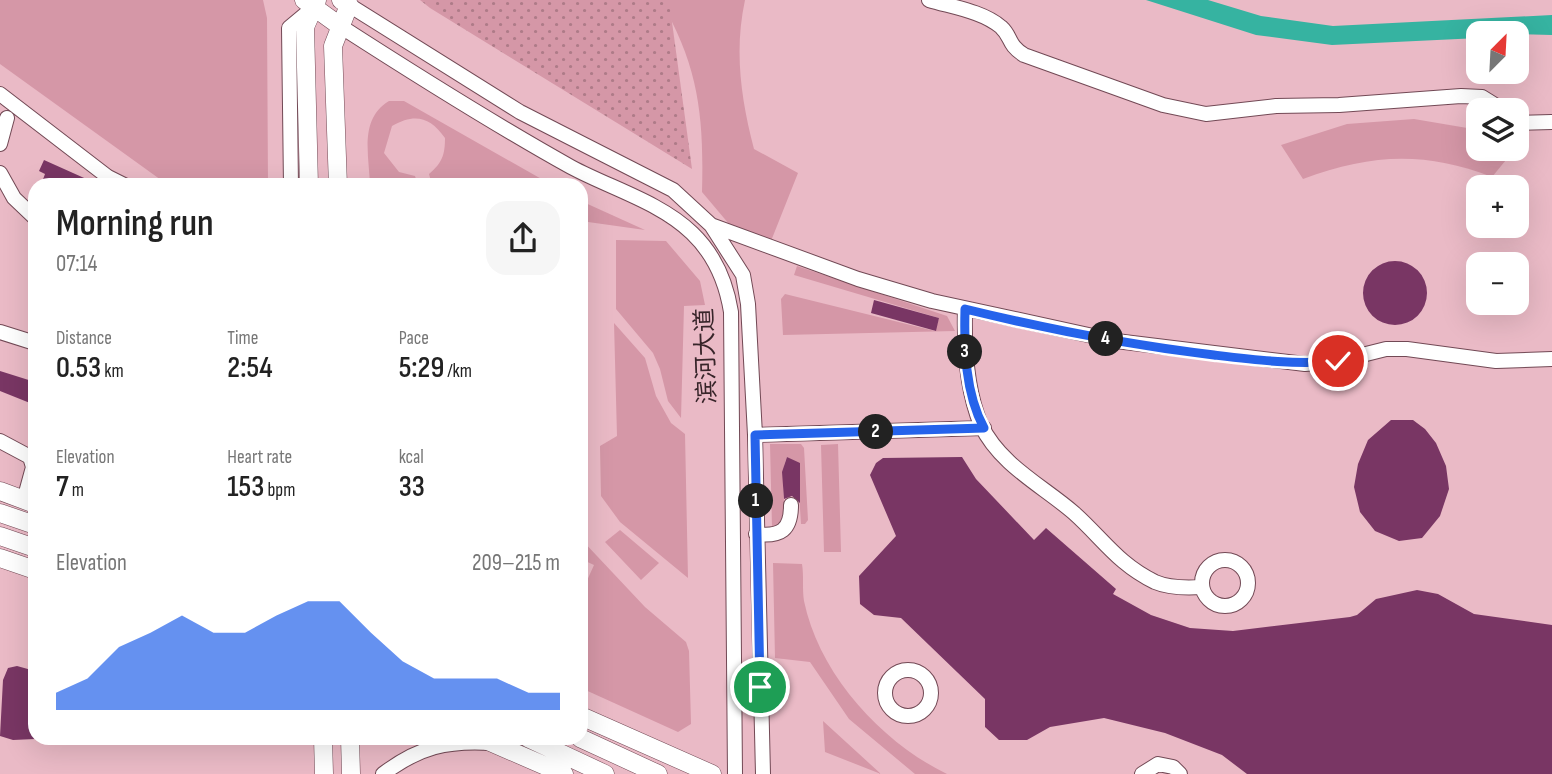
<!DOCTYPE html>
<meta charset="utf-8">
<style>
:root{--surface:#fff;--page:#f6f6f6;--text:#222;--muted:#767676;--accent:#2563eb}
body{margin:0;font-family:"Sofia Sans Condensed","Noto Sans SC",sans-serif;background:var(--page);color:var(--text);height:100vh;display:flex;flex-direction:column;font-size:26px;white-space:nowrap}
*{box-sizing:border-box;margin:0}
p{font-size:23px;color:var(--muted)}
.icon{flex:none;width:38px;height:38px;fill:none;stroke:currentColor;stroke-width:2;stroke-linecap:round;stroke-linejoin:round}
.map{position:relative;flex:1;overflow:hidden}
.side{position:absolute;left:28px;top:178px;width:560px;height:567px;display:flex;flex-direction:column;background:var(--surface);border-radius:21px;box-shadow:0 7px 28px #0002}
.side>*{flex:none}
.needle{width:46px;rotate:24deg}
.fabs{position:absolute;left:1466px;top:21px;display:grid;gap:14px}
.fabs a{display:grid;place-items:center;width:63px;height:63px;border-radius:14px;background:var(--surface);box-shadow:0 7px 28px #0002;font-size:35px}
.pin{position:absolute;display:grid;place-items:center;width:60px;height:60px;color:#fff;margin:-30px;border:4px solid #fff;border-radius:50%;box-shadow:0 2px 7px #0007}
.km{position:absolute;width:35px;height:35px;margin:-18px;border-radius:50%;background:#222;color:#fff;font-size:19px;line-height:35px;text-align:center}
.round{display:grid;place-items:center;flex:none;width:74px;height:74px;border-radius:21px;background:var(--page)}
.head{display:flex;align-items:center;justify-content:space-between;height:119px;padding:0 28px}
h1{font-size:38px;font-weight:600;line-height:52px}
.metrics{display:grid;grid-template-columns:repeat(3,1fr);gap:10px;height:119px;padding:7px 28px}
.metrics div{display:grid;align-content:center}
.metrics b{font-size:30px;font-weight:600}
.metrics small{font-size:19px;font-weight:400}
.metrics p{font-size:19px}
.chart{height:196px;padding:14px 28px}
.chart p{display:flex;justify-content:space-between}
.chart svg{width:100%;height:126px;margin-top:7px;fill:var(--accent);opacity:.7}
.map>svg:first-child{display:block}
.grass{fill:#d597a7}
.park{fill:url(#park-dots)}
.water{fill:#36b3a1}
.building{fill:#793664}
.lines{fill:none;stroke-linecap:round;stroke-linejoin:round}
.minor-casing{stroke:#724955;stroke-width:16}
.major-casing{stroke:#724955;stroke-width:19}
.minor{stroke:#fff;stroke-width:14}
.major{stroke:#fff;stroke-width:18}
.route-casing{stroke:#fff;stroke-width:14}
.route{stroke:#2563eb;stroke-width:9}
.labels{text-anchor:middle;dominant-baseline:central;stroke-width:7;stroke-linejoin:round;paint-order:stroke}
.street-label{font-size:24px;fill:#38252a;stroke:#eabac6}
</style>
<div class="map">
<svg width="1552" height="774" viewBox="0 0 1552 774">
<defs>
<pattern id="park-dots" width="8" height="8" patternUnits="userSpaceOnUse" patternTransform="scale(1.75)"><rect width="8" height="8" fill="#d597a7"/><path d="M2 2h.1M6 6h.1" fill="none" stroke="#ae7b88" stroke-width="1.8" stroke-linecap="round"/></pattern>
</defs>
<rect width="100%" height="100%" fill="#eabac6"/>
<path class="grass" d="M0,0H263L267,18L268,185H168L0,64Z
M660,0H745C734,51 741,99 754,149L798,173L771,241L729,224L702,192C704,117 699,66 660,0Z
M389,101H404L552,185H432L429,174C442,163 445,155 445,138C430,117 415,113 392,126L384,153L399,172L415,176L418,185H370C369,155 359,119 389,101Z
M1414,119L1479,130V149H1515L1492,177C1424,151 1371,154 1303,179L1281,145L1347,124Z
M581,201L645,230L581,221Z
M616,240L666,241L700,281L705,305L684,306L681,418L668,401L660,369L653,353L616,309Z
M797,266L947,316L955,331L783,335L781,299L785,294L935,331L939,318L794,275Z
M614,323L645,358L656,396L671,423L685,434L688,578L620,522L601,496L600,446L617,436Z
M770,444H801L804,448L808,520L805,524H801L798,478L800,464L787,457C777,479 791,506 778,526L772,527Z
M838,444L841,552H824L821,445Z
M620,530L659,563L641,580L605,542Z
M581,539L645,607L686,642L689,651L691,724L678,732L581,688V594L594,565L581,559Z
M773,563L802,564C804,576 802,589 804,601C819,674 881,742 947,774H915L849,719L810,662L775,658Z
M823,721L881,774L825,752Z"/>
<path class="park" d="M420,0H669L692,169L430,8Z"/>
<path class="water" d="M1146,0H1208L1261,16L1333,26L1552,15V35L1479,33V38L1332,45L1256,35Z"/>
<path class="building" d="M44,160L102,186H50L42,182L45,174L39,171Z
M1363 293a32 32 0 1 1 64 0a32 32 0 1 1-64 0Z
M874,300L939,318L936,331L871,313Z
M0,371L35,382V405L0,391Z
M1391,420H1413L1425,429L1436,443L1446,466L1449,489L1440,516L1422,538L1399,541L1375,531L1360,512L1354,487L1358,464L1368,440Z
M787,457L800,463V503L792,496L784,499L782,472Z
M962,457L976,479L1034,540L1046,528L1116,589L1113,594L1151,615L1190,628L1233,631L1350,617L1357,615L1376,599L1417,590L1438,594L1474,614L1552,625V774H1247L1222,755L1165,733L1104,718L1050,727L1027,740H999L985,727V699L901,618L874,615L860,604L859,576L896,536L870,475L876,463L883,458Z
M17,666L35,671V739L13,740L0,736L3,680L8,668Z"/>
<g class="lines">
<g class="minor-casing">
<path id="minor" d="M929,0C952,7 982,11 1001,27C1012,37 1007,44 1024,55L1163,105L1206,114L1276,106L1339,105L1461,96L1482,97L1503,110
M349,5L520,112L673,190L711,225L743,275L748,304L755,435L763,774
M340,26C416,75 492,123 571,167C610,188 660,202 692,233C715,255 726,281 731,312L735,774
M0,94L108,177L126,186
M1517,123L1552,122
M0,144L7,118
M0,173L14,198L35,218
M291,186L289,28L313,8
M711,225L858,279L932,301L1116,341L1305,364L1338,361L1386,349H1407L1496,361L1552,359
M965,309C964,347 966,389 981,425C1000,465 1043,486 1074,513C1103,539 1118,564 1155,582C1169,588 1187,588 1202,587
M0,332L35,343
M755,435L984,428
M0,441L30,457L33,467L24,500
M756,534C781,537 791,530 791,505
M1202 583a23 23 0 1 1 46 0a23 23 0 1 1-46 0Z
M885 693a23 23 0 1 1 46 0a23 23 0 1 1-46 0Z
M383,774C419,747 447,740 492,743
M1142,774L1158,764L1173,767L1180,774"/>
</g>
<g class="major-casing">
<path id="major" d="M304,0L340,26
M309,186L305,27L317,0
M338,186L333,46L349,5L341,0
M0,491L35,504
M0,513L35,525
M0,536L35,548
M0,558L35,570
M581,716L712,774
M323,738L324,774
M350,738L351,774
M481,738L564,774
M528,738L605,774
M580,738L658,774"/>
</g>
<use href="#minor" class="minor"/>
<use href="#major" class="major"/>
</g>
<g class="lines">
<g class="route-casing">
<path id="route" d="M760,687L755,435L984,428C965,393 964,348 965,309C1047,329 1130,345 1214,355C1256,360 1296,365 1338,361"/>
</g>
<use href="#route" class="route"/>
</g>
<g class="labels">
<g class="street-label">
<text transform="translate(706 356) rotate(-92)">滨河大道</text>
</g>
</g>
</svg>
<div class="fabs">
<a><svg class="needle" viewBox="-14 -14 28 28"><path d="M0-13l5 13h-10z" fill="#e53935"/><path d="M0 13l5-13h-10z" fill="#767676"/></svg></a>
<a><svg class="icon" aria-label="layers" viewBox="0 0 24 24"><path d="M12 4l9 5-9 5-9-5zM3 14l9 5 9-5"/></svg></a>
<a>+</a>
<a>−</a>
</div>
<div class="pin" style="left:760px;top:687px;background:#1e9e55"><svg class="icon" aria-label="arrive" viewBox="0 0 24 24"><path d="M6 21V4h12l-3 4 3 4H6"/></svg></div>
<div class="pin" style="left:1338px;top:361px;background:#d93025"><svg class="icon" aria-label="check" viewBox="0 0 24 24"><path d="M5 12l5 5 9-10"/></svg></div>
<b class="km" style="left:756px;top:501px">1</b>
<b class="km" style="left:876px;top:432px">2</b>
<b class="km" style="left:965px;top:352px">3</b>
<b class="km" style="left:1106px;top:339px">4</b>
<section class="side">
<div class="head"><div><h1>Morning run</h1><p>07:14</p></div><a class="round"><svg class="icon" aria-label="share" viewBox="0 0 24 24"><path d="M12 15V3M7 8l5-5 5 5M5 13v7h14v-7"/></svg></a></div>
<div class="metrics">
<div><p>Distance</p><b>0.53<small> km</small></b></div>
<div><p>Time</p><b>2:54</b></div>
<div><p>Pace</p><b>5:29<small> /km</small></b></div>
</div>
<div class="metrics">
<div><p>Elevation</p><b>7<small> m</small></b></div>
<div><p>Heart rate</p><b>153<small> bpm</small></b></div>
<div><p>kcal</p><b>33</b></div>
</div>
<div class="chart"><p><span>Elevation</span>209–215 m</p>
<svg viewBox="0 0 160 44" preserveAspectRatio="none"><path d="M0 44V38L10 33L20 22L30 17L40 11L50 17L60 17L70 11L80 6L90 6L100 17L110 27L120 33L130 33L140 33L150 38L160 38V44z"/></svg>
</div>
</section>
</div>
